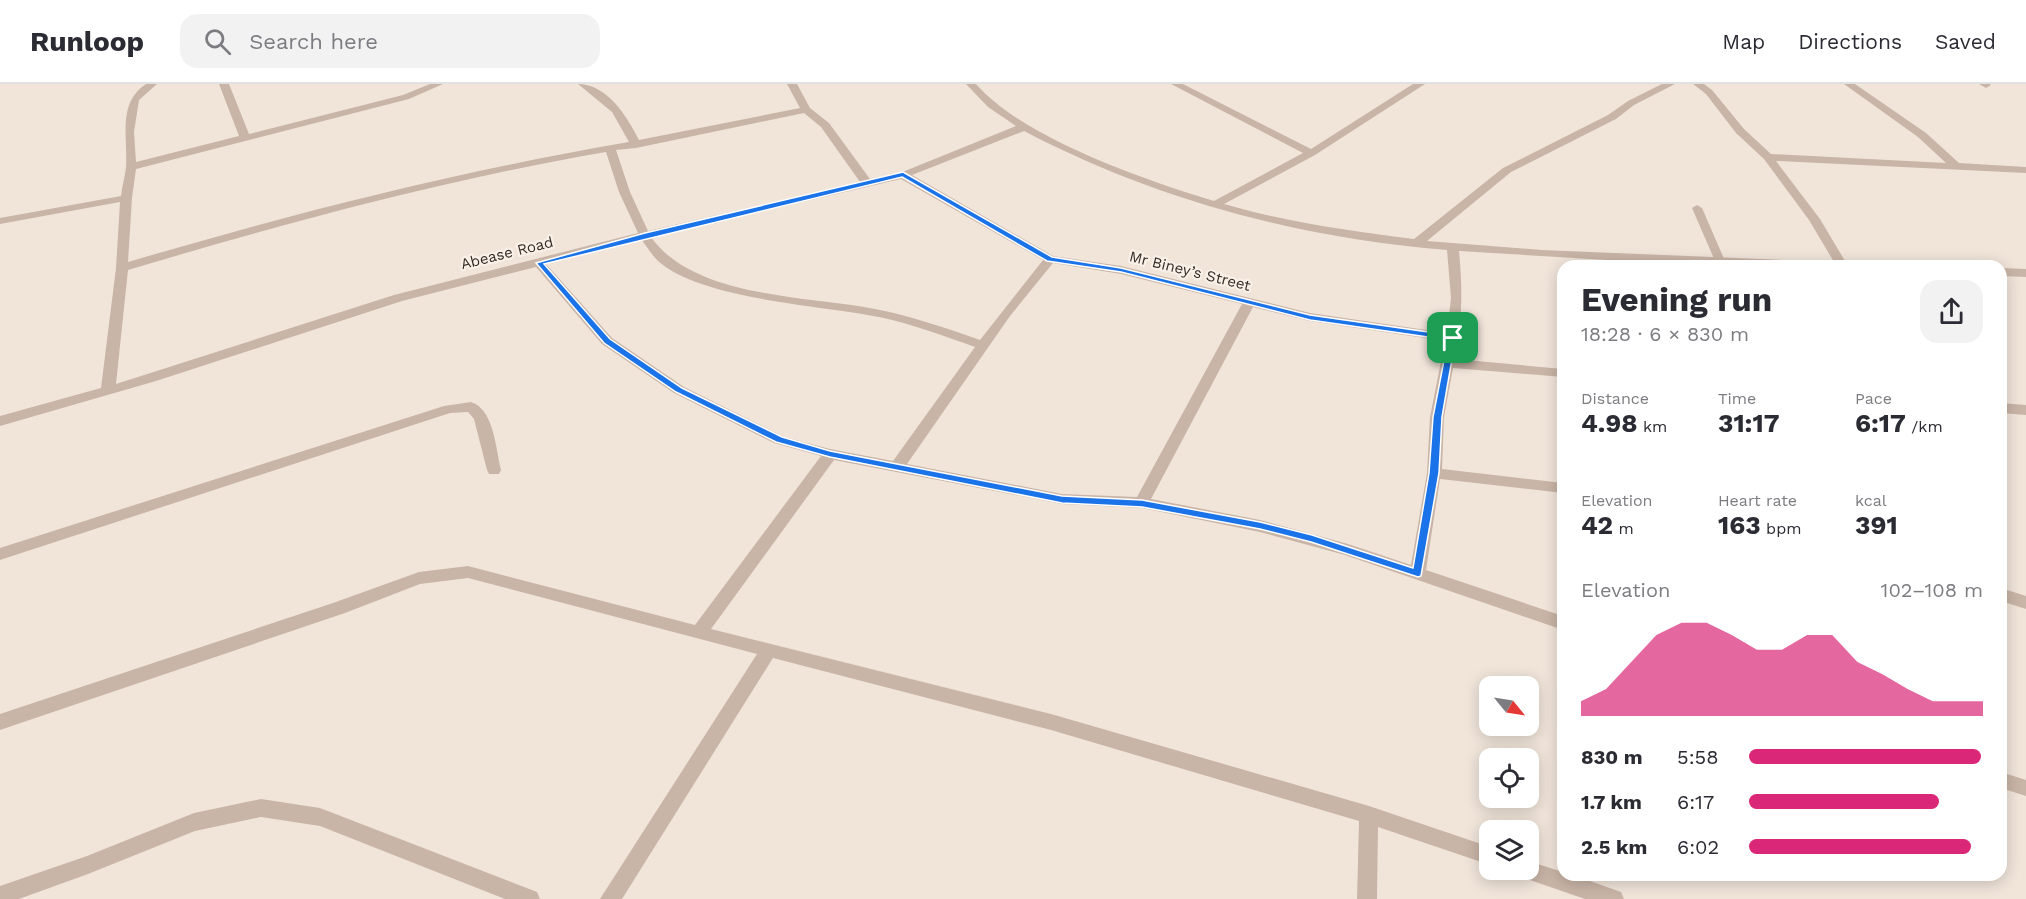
<!DOCTYPE html>
<meta charset="utf-8">
<style>
:root{--surface:#fff;--page:#f2f2f3;--text:#2b2b33;--muted:#7c7c81;--line:#e1e1e2;--accent:#db2777}
body{margin:0;font-family:"Work Sans",sans-serif;background:var(--page);color:var(--text);height:100vh;display:flex;flex-direction:column;font-size:22px;white-space:nowrap}
*{box-sizing:border-box;margin:0}
p{font-size:20px;color:var(--muted)}
.icon{flex:none;width:33px;height:33px;fill:none;stroke:currentColor;stroke-width:2;stroke-linecap:round;stroke-linejoin:round}
.map{position:relative;flex:1;overflow:hidden}
.side{position:absolute;left:1557px;top:176px;width:450px;height:621px;display:flex;flex-direction:column;background:var(--surface);border-radius:18px;box-shadow:0 3px 15px #0003}
.side>*{flex:none}
.needle{width:39px;rotate:120deg}
.tools{position:absolute;left:1479px;top:592px;display:grid;gap:12px}
.tools a{display:grid;place-items:center;width:60px;height:60px;border-radius:12px;background:var(--surface);box-shadow:0 3px 15px #0003;font-size:30px}
.pin{position:absolute;display:grid;place-items:center;width:51px;height:51px;color:#fff;margin:-26px;border-radius:12px;box-shadow:0 3px 9px #0006}
.round{display:grid;place-items:center;flex:none;width:63px;height:63px;border-radius:18px;background:var(--page)}
.head{display:flex;align-items:center;justify-content:space-between;height:102px;padding:0 24px}
h1{font-size:33px;font-weight:700;line-height:45px}
.stats{display:grid;grid-template-columns:repeat(3,1fr);gap:9px;height:102px;padding:6px 24px}
.stats div{display:grid;align-content:center}
.stats b{font-size:26px;font-weight:700}
.stats small{font-size:16px;font-weight:400}
.stats p{font-size:16px}
.chart{height:168px;padding:12px 24px}
.chart p{display:flex;justify-content:space-between}
.chart svg{width:100%;height:108px;margin-top:6px;fill:var(--accent);opacity:.7}
ul{padding:0 24px;list-style:none;font-size:20px}
li{display:grid;grid-template-columns:96px 72px 1fr;align-items:center;height:45px}
li i{height:15px;border-radius:8px;background:var(--accent)}
header{display:flex;align-items:center;gap:36px;box-sizing:border-box;height:84px;padding:0 30px;background:var(--surface);border-bottom:2px solid var(--line)}
header strong{font-size:28px}
nav{display:flex;gap:33px;margin-inline-start:auto;font-size:21px}
.search{width:420px;height:54px;background:var(--page);display:flex;align-items:center;gap:15px;box-sizing:border-box;padding:0 21px;border-radius:18px;color:var(--muted);font-size:22px}
.map>svg:first-child{display:block}
.lines{fill:none;stroke-linecap:round;stroke-linejoin:round}
.lane{fill:#c9b5a7;fill-rule:evenodd}
.street{fill:#c9b5a7;fill-rule:evenodd}
.route{fill:#1a73e8;stroke:#fff;stroke-width:1.5;fill-rule:evenodd}
.labels{text-anchor:middle;dominant-baseline:central;stroke-width:4.5;stroke-linejoin:round;paint-order:stroke}
.street-label{font-size:15px;fill:#352b27;stroke:#f9f0e7}
</style>
<header>
<strong>Runloop</strong>
<div class="search"><svg class="icon" aria-label="search" viewBox="0 0 24 24"><circle cx="10" cy="10" r="6"/><path d="M15 15l6 6"/></svg>Search here</div>
<nav><a>Map</a><a>Directions</a><a>Saved</a></nav>
</header>
<div class="map">
<svg width="2026" height="815" viewBox="0 0 2026 815">
<rect width="100%" height="100%" fill="#f1e5da"/>
<g class="lines">
<path class="lane" d="M1697,121L1702,124L1725,177L1724,179H1716L1715,177L1692,124Z"/>
<path class="street" d="M146,0H157L139,16L134,48L136,78L239,52L219,0H229L249,50L403,11L430,0H443L409,15L136,85L132,114L128,178C294,129 459,87 629,58L612,28L578,0C607,0 627,32 639,56L800,24L787,0H797L810,24L829,39L870,95L900,89L1016,42L988,23L966,0H976C1023,54 1145,96 1214,117L1303,69L1171,0H1183L1311,65L1413,0H1425L1315,71L1224,120C1286,138 1350,147 1414,155L1503,84L1608,31L1628,17L1662,0H1675L1634,21L1616,35L1511,88L1427,157L1542,166L1834,178L1809,136L1764,75L1736,49L1706,10L1693,0H1704L1712,6L1744,45L1771,70L1946,79L1918,53L1844,0H1855L1926,49L1959,79L2026,83V89L1776,77L1820,135L1848,182L1640,178L1459,167C1463,210 1462,234 1455,275L1563,285V293L1453,284L1444,333L1442,385L1563,399V409L1440,395L1426,486L1563,532V546L1345,471L1260,448L1142,424L1062,420L834,376L711,545L1051,630L1369,722L1490,763V781L1378,743L1377,815H1357L1359,737L1051,646L773,574L622,815H600L757,570L468,494L420,500L345,529L0,646V630L333,519L419,488L468,482L695,541L821,372L774,359L674,309L602,260L536,183L402,217L156,297L0,342V332L101,304L116,184L120,118L0,140V134L121,112C122,102 125,93 126,83C128,54 117,19 146,0ZM804,29L821,43L860,98L648,147L630,108L616,66L636,64ZM1024,47C1156,116 1299,154 1447,166L1451,214L1447,249L1310,229L1121,182L1053,172L912,91ZM606,68L619,108L638,149L394,211L116,300L128,186C286,139 443,96 606,68ZM901,95L1043,176L980,256C946,244 911,232 875,225C808,212 694,214 651,153ZM641,155C647,163 652,171 658,177C702,216 821,221 879,233C912,240 944,252 975,263L893,377L830,365L784,353L684,303L612,254L546,180ZM1053,179L1121,190L1242,220L1137,413L1062,410L907,380L1010,232ZM1253,223L1310,237L1445,257L1430,333L1427,389L1411,481L1348,460L1260,436L1151,415Z
M1979,0H1990L1991,1L1986,4Z
M2001,184L2026,185V193L2001,192Z
M471,318C494,325 496,366 501,386L499,390H489L487,386L474,335L468,328L450,329L0,476V464L444,322Z
M2001,319L2026,321V331L2001,329Z
M2001,504L2026,512V525L2001,517Z
M2001,688L2026,696V712L2001,704Z
M261,715L320,724L537,808L540,815H505L320,742L261,733L195,747L88,790L19,815H0V802L87,772L194,729Z
M1528,777L1563,788V790H1570L1621,808L1624,815H1585L1521,793L1518,786H1528Z"/>
</g>
<path class="route" d="M903,88L1052,173L1121,184L1310,231L1456,252L1442,333L1439,389L1421,492L1418,493L1311,458L1260,445L1142,423L1062,419L830,373L776,358L676,308L604,259L536,179L645,149ZM902,93L1047,177L1121,188L1310,236L1448,256L1433,333L1429,389L1413,484L1312,451L1260,438L1142,416L1062,412L830,367L782,353L682,304L610,255L544,180Z"/>
<g class="labels">
<g class="street-label">
<text transform="translate(507 169) rotate(-14)">Abease Road</text>
<text transform="translate(1190 187) rotate(14)">Mr Biney’s Street</text>
</g>
</g>
</svg>
<div class="tools">
<a><svg class="needle" viewBox="-14 -14 28 28"><path d="M0-13l5 13h-10z" fill="#e53935"/><path d="M0 13l5-13h-10z" fill="#7c7c81"/></svg></a>
<a><svg class="icon" aria-label="locate" viewBox="0 0 24 24"><circle cx="12" cy="12" r="6"/><path d="M12 2v4M12 18v4M2 12h4M18 12h4"/></svg></a>
<a><svg class="icon" aria-label="layers" viewBox="0 0 24 24"><path d="M12 4l9 5-9 5-9-5zM3 14l9 5 9-5"/></svg></a>
</div>
<div class="pin" style="left:1453px;top:254px;background:#1e9e55"><svg class="icon" aria-label="arrive" viewBox="0 0 24 24"><path d="M6 21V4h12l-3 4 3 4H6"/></svg></div>
<section class="side">
<div class="head"><div><h1>Evening run</h1><p>18:28 · 6 × 830 m</p></div><a class="round"><svg class="icon" aria-label="share" viewBox="0 0 24 24"><path d="M12 15V3M7 8l5-5 5 5M5 13v7h14v-7"/></svg></a></div>
<div class="stats">
<div><p>Distance</p><b>4.98<small> km</small></b></div>
<div><p>Time</p><b>31:17</b></div>
<div><p>Pace</p><b>6:17<small> /km</small></b></div>
</div>
<div class="stats">
<div><p>Elevation</p><b>42<small> m</small></b></div>
<div><p>Heart rate</p><b>163<small> bpm</small></b></div>
<div><p>kcal</p><b>391</b></div>
</div>
<div class="chart"><p><span>Elevation</span>102–108 m</p>
<svg viewBox="0 0 160 44" preserveAspectRatio="none"><path d="M0 44V38L10 33L20 22L30 11L40 6L50 6L60 11L70 17L80 17L90 11L100 11L110 22L120 27L130 33L140 38L150 38L160 38V44z"/></svg>
</div>
<ul>
<li><b>830 m</b>5:58<i style="width:99%"></i></li>
<li><b>1.7 km</b>6:17<i style="width:81%"></i></li>
<li><b>2.5 km</b>6:02<i style="width:95%"></i></li>
</ul>
</section>
</div>
